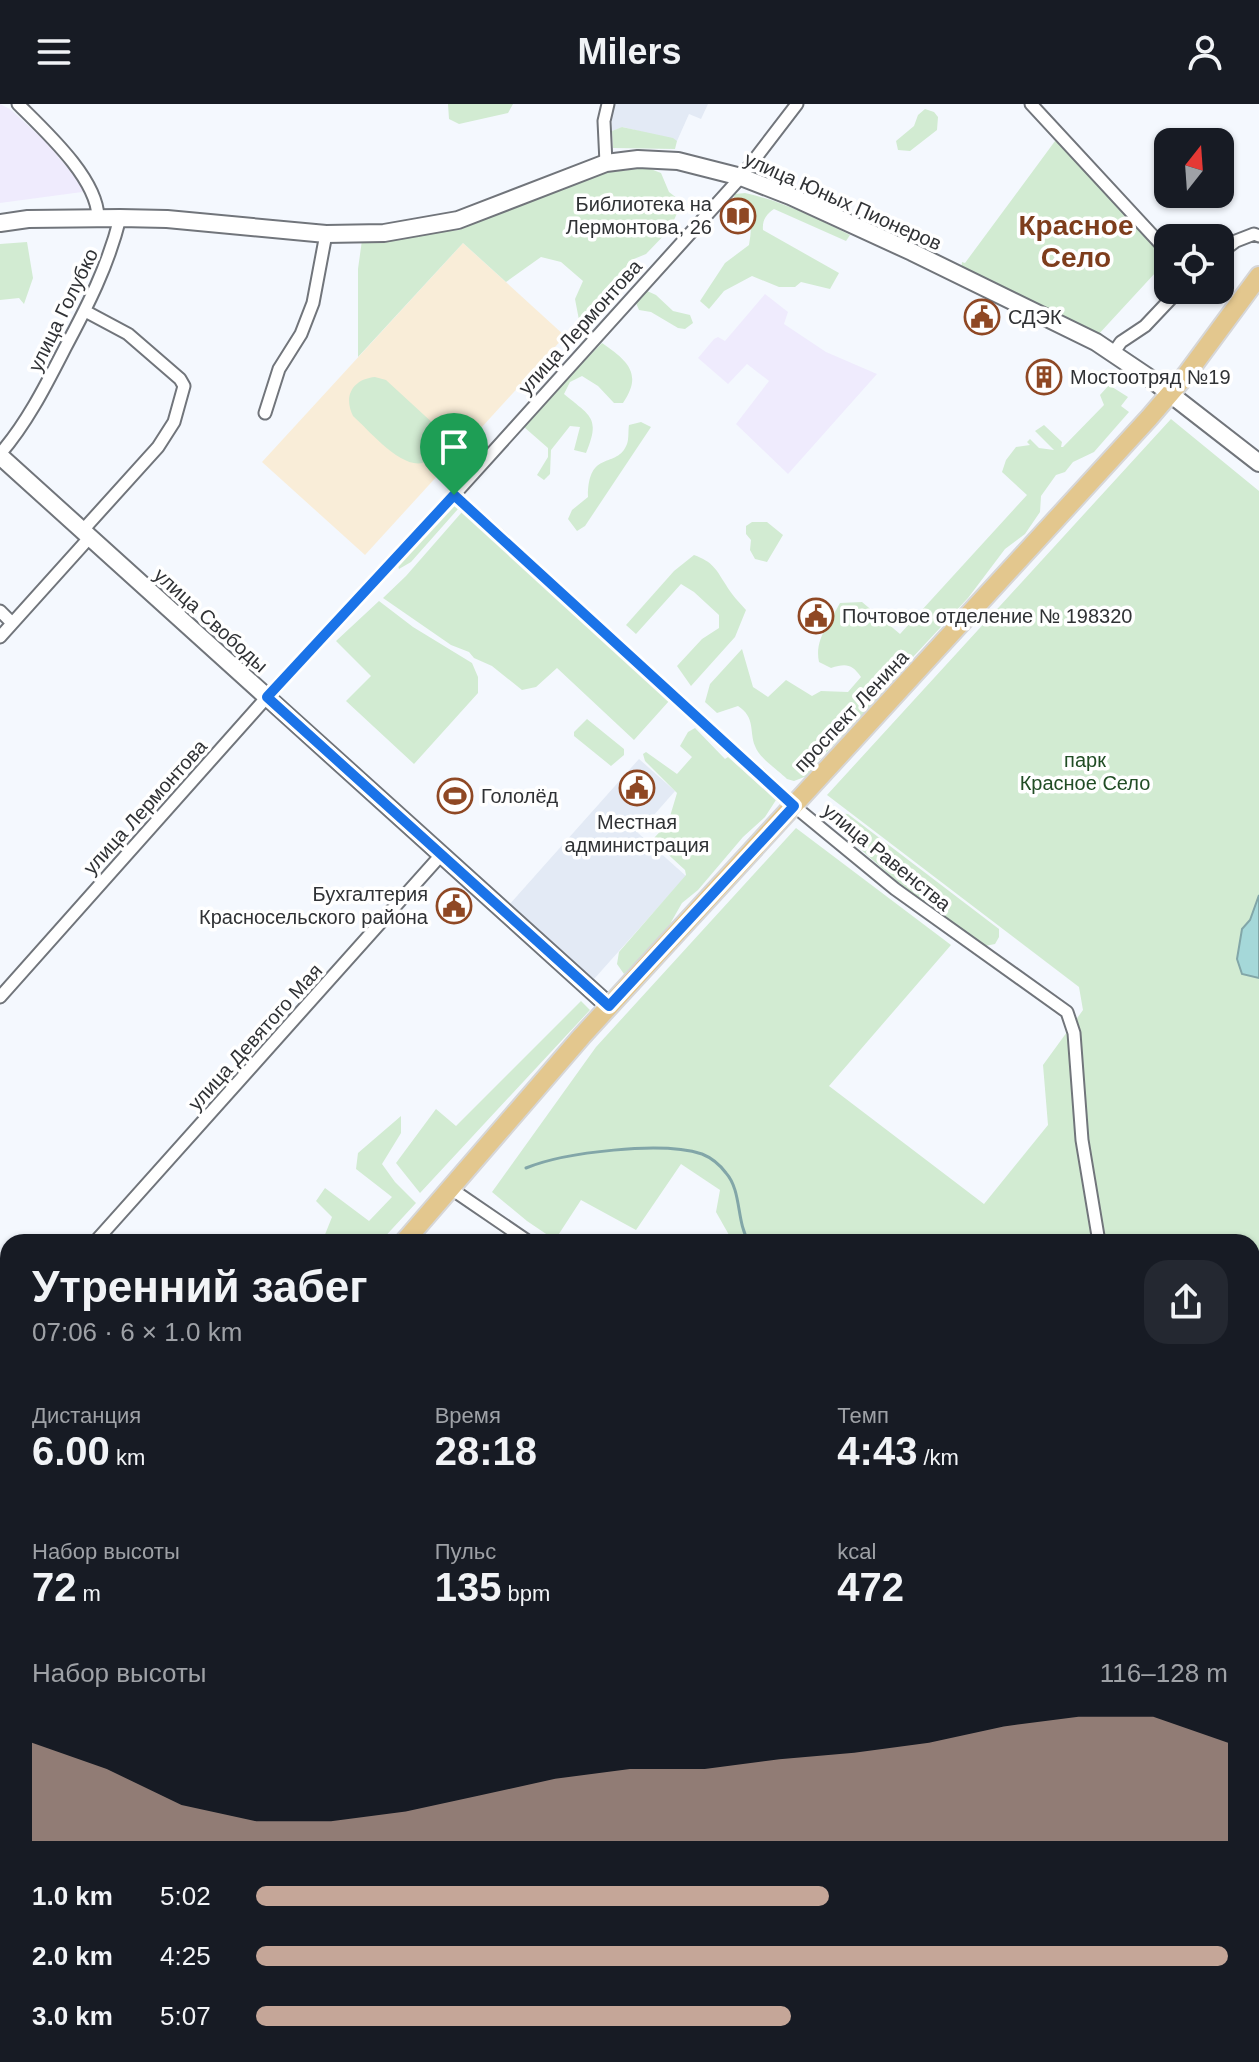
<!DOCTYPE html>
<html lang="ru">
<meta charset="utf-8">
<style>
:root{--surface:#171b24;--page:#242831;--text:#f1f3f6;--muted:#9ea1a6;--accent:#c5a698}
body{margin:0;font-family:Arial,sans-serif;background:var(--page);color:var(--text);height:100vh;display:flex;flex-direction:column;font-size:30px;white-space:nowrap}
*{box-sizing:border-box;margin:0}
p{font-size:26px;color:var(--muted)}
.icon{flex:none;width:44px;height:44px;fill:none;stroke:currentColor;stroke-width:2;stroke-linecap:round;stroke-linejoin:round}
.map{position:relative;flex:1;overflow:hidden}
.drawer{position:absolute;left:0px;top:1130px;width:1260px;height:828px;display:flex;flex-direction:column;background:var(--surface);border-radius:24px 24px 0 0;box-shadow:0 2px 6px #0004}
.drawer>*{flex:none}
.needle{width:52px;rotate:17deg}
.tools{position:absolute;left:1154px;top:24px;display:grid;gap:16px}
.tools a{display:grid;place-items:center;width:80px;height:80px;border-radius:16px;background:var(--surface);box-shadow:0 2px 6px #0004;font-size:40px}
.pin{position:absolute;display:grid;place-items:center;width:68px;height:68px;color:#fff;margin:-82px -34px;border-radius:50% 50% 50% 0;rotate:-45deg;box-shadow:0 0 8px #0007}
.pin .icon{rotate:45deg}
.round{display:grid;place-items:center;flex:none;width:84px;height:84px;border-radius:24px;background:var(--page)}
.head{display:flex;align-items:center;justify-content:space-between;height:136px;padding:0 32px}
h1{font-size:44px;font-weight:800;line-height:60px}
.stats{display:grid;grid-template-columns:repeat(3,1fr);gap:12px;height:136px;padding:8px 32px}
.stats div{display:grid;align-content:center}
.stats b{font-size:40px;font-weight:800}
.stats small{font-size:22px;font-weight:400}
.stats p{font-size:22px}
.chart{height:224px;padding:16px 32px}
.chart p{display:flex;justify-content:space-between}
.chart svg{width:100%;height:144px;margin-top:8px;fill:var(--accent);opacity:.7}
ul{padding:0 32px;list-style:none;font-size:26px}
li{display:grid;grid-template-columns:128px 96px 1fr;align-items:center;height:60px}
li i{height:20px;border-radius:10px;background:var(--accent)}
header{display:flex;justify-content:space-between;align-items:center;height:104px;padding:0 32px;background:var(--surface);font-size:36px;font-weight:800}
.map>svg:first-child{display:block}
.built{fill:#e3eaf5}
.industrial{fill:#efebfd}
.education{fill:#f9edd8}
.green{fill:#d2ebd2}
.water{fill:#a5d8d9;stroke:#82a6a8;stroke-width:2}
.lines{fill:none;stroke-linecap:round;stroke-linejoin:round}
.stream{stroke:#82a6a8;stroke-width:3}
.minor-casing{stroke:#71757b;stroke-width:15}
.secondary-casing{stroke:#71757b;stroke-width:20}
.primary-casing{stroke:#d6d6d7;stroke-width:22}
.minor{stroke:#fff;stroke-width:11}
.secondary{stroke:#fff;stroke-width:16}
.primary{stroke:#e3c78e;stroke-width:18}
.route-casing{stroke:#fff;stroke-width:16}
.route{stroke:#1a73e8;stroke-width:10}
.labels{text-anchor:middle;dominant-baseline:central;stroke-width:7;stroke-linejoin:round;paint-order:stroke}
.street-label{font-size:20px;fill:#303235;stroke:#fff}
.poi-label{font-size:20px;fill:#303235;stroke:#fff;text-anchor:start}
.park-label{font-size:20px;fill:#214d25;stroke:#fff}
.district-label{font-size:28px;font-weight:bold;fill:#7e3d1c;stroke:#fff}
</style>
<header><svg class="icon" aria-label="menu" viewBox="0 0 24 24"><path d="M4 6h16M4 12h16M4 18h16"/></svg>Milers<svg class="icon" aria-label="person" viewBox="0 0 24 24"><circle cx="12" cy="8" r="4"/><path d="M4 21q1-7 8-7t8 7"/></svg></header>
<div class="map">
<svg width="1259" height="1958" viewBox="0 0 1259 1958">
<rect width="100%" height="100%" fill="#f4f8fe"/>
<path class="built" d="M612,0H708L701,15L689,10L677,37L623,23L612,27Z
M639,655L675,687L638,729L686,772L594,875L509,801Z"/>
<path class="industrial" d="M0,0L10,5L46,38L85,85L82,88L0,99Z
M765,190L788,208L784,220L826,248L877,270L788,370L736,320L769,277L747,260L728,280L698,254L714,235L718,233L725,237Z"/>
<path class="education" d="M463,139L565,232L365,451L262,358Z"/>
<path class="green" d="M448,0H513L508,9L459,20L449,15Z
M925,5L934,8L938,13L937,26L910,47L898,46L896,37L914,22L918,11Z
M622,23L673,34L677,37L675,45L613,44L612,27Z
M1058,33L1168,155L1097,232L961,166L962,158L965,159Z
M648,64L661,69L669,88L682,98L670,125L646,150L629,157L620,175L589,210L579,216L575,195L583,177L561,158L541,153L506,178L463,139L358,253V165L362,136L459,126L590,70Z
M745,89C782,97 816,114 850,131L846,137L774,105C766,110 762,117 763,126L839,169L830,185L801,178L795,183H779L752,172L724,187L709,205L700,197L725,159L749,141C752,123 754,106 732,100L735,90Z
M27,138L33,174L24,200L19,194L0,196V140Z
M645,186L656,191L673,207L690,211L693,219L685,225L678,224L651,208L639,206L636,199Z
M602,239C628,257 643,270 623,299H614L598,282L582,272L570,278L564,290C590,312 601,313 586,349L574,346L580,323L570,322L551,346L550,370L544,376L537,371L548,353V344L524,323L546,295Z
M375,273L386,276L449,334L445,338L439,334C439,343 437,350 429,356C406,372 370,327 353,312C343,292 353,275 375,273Z
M1109,281L1128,293L1121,302L1129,308L1094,348L1073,358L1065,368L1056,371L1041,392L1040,408L1025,430L1005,445L968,494L913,553L897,576L820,655L807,672L794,677L787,675C778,666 759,654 755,642C749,627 756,614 738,602L717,609L705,598L710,580L742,545L753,583L768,593L786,576L812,592L821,587L848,588L861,573C852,560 846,559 831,564L819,558C814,536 830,518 840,499L862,498L900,530L1027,391L1002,368L1006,356L1016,343L1030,341L1027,338L1030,335L1039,344L1054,346L1035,327L1044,321L1062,338L1061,343H1063L1104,301L1100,291Z
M1171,315L1259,387V1336L1252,1329V1138H733L716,1108L720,1086L681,1060L636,1126L581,1096L555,1136L527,1117L492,1088L596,943L796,724L951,841L829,982L984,1100L1048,1021L1043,961L1083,906L1079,883L827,691Z
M641,318L651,323L585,422L577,427L568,415L572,406L588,393C588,344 617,366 627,340C629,335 628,327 629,321Z
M453,399L459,402L458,405L411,458L399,465L397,459Z
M462,408L669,597L634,636L557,564L536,583L522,586L492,562L474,554L469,548L451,541L383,494L406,472Z
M752,418H767L783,431L767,458L755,455L750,446L751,436L746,430V422Z
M694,451C713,458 716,465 726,481C731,490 739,498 746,506L735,533L691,582L677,562L702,535L719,524V511L694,488L681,480L636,530L626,521L674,467Z
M379,497L413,523L472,559L478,573V589L414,660L346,597L371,572L336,537Z
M587,615L624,645V651L611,662L574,632V628Z
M695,624L725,655L728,653L776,696L765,713L743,733L698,786L682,799L670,820L653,841L624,870L617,860L619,848L686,771L685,766L660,743L661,740L654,734L668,719L677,689L645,657L643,650L646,648L677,670L692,653L680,642L688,628Z
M838,709L848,710L999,825V833L995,840L985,842L908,787L833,721L831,714Z
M581,897L590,906L420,1089L396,1059L436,1005L456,1022Z
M401,1012V1029L382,1060L395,1078L416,1099L380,1138H322L332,1113L316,1097L325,1084L369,1117L392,1093L356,1065L358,1049Z
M1252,1380L1259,1387V1669L1252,1668Z
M0,1500H8V1583L0,1580Z
M605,1950H753L750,1958H600L605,1954Z"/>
<path class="water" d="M1259,791V874L1242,870L1237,855L1242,825L1250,816Z"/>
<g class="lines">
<path class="stream" d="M526,1064C565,1048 662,1037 702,1050C712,1054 720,1061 726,1069C742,1087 736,1118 749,1138
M1256,1331L1259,1334
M1252,1670H1259
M1252,1873L1258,1875"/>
<g class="minor-casing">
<path id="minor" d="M18,0C45,27 97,74 98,113
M1031,0L1168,148
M606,59L604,17L608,0
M1220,149L1236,137L1254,130L1259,132
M1114,248L1121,238L1145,222L1179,186
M265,309L279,265L301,230L313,199L326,130
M0,350C27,319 46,281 65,244C88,201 108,162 120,114
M454,391L794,702L895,785L1067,908L1074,929L1082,1036L1099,1138
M83,426L158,343L174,318L184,282L180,275L128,230L85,207
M0,507L12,519
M0,533L90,433
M0,893L267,593L454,391L741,73L797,0
M450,1084L529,1138
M95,1138L441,751
M0,1245L8,1236
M0,1343L8,1350
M1252,1357L1259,1364
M1252,1863L1259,1864
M1252,1950L1259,1914
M11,1958L13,1950
M779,1958L781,1950
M791,1958L793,1950"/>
</g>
<g class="secondary-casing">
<path id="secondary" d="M0,119L28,115L120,114L167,115L326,130L384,129L458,116L606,59L638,55L678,57L741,73L790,92L912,148L1096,238L1151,275L1259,359
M0,352L609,902
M0,1863L8,1838
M0,1908L8,1883"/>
</g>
<g class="primary-casing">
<path id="primary" d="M404,1138L582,932L1149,314L1186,271L1259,172
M0,1472L8,1471
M0,1486H8"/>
</g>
<use href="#minor" class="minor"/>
<use href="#secondary" class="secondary"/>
<use href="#primary" class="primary"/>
</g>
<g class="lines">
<g class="route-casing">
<path id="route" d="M454,391L794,702L609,902L267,593Z"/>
</g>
<use href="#route" class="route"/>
</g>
<defs>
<g id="library-ring" transform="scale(1.8)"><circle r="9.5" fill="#fff" stroke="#8f4824" stroke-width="1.5"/><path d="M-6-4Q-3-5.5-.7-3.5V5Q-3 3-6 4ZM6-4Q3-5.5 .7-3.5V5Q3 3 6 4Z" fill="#8f4824"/></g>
<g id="civic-ring" transform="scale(1.8)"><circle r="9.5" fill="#fff" stroke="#8f4824" stroke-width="1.5"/><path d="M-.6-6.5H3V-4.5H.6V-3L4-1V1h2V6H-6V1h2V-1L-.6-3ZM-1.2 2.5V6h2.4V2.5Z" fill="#8f4824"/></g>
<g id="building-ring" transform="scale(1.8)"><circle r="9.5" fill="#fff" stroke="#8f4824" stroke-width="1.5"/><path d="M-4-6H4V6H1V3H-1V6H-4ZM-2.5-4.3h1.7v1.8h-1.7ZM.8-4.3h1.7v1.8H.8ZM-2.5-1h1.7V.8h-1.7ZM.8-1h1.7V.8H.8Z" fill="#8f4824"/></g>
<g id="stadium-ring" transform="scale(1.8)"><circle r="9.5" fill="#fff" stroke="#8f4824" stroke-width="1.5"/><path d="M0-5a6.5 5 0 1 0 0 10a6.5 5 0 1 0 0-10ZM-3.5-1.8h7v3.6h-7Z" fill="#8f4824"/></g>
</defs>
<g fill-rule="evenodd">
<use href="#library-ring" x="738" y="112"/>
<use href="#civic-ring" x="982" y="213"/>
<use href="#building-ring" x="1044" y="273"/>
<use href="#civic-ring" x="816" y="512"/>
<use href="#civic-ring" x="637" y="684"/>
<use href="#stadium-ring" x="455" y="692"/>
<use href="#civic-ring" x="454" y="802"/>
</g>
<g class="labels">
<g class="street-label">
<text transform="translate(843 97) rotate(24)">улица Юных Пионеров</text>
<text transform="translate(63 206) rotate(-64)">улица Голубко</text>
<text transform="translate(580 223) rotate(-48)">улица Лермонтова</text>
<text transform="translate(211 516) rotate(42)">улица Свободы</text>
<text transform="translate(851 607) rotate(-47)">проспект Ленина</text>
<text transform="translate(145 703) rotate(-48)">улица Лермонтова</text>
<text transform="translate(887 753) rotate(39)">улица Равенства</text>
<text transform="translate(255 933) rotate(-48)">улица Девятого Мая</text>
</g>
<g class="poi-label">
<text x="712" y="100" text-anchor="end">Библиотека на<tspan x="712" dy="23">Лермонтова, 26</tspan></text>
<text x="1008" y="213">СДЭК</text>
<text x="1070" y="273">Мостоотряд №19</text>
<text x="842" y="512">Почтовое отделение № 198320</text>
<text x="481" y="692">Гололёд</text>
<text x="637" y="718" text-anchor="middle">Местная<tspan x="637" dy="23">администрация</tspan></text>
<text x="428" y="790" text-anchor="end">Бухгалтерия<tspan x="428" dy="23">Красносельского района</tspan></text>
</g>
<g class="park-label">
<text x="1085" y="656">парк<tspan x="1085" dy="23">Красное Село</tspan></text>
</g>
<g class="district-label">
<text x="1076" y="121">Красное<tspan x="1076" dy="32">Село</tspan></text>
</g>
</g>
</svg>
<div class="tools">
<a><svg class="needle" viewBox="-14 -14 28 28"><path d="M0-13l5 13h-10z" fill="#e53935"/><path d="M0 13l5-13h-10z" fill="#9ea1a6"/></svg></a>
<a><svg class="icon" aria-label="locate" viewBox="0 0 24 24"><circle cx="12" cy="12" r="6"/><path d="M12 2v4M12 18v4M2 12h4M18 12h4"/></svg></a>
</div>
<div class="pin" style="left:454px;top:391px;background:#1e9e55"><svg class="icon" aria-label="arrive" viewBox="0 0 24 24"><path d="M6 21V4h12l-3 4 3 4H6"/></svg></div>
<section class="drawer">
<div class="head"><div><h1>Утренний забег</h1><p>07:06 · 6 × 1.0 km</p></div><a class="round"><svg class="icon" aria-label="share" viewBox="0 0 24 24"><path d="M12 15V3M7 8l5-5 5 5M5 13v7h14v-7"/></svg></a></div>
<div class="stats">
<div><p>Дистанция</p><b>6.00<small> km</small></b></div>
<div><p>Время</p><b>28:18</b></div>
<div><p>Темп</p><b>4:43<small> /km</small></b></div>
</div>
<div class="stats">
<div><p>Набор высоты</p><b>72<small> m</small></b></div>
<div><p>Пульс</p><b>135<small> bpm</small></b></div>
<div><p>kcal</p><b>472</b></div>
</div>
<div class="chart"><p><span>Набор высоты</span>116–128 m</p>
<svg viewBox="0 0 160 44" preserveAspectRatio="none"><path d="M0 44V14L10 22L20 33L30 38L40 38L50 35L60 30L70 25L80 22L90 22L100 19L110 17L120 14L130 9L140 6L150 6L160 14V44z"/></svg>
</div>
<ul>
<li><b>1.0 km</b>5:02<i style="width:59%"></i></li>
<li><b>2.0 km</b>4:25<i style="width:100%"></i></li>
<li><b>3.0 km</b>5:07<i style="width:55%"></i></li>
</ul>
</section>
</div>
